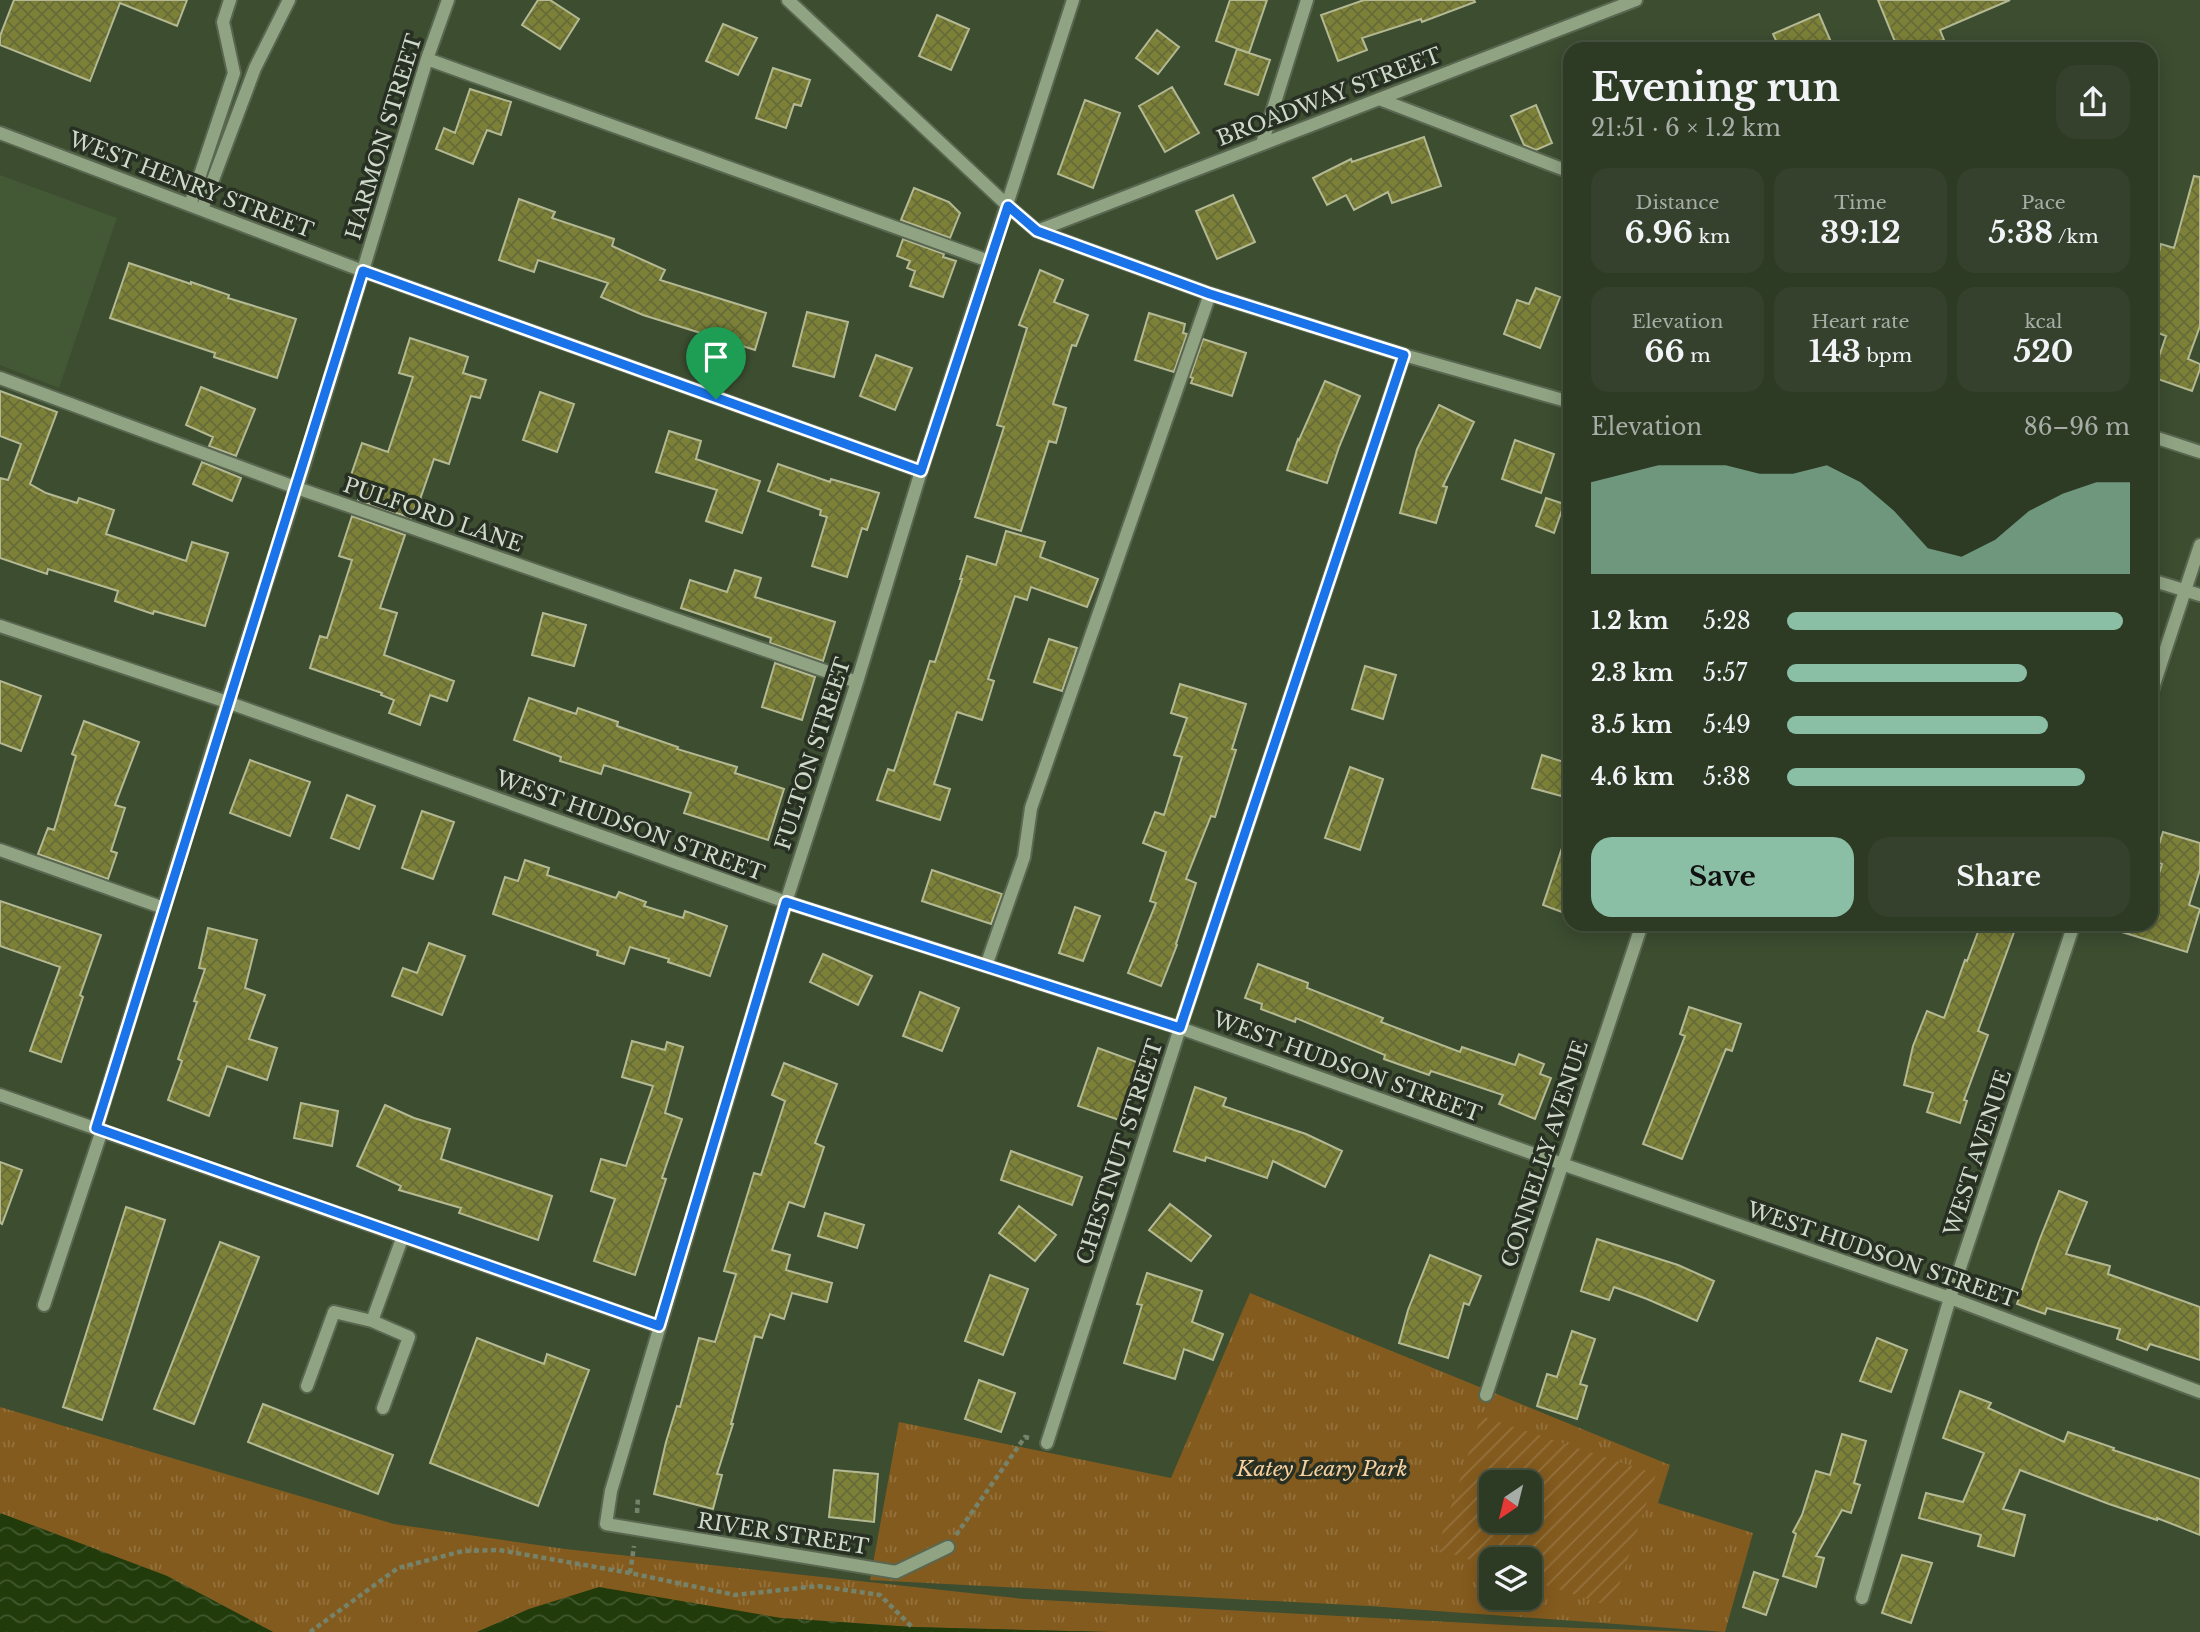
<!DOCTYPE html>
<meta charset="utf-8">
<style>
:root{--surface:#2d3a24;--page:#35412c;--text:#f1f3f6;--muted:#a7ada6;--line:#485441;--accent:#8abfa5}
body{margin:0;font-family:"Libre Baskerville",serif;background:var(--page);color:var(--text);height:100vh;display:flex;flex-direction:column;font-size:26px;white-space:nowrap}
*{box-sizing:border-box;margin:0}
p{font-size:23px;color:var(--muted)}
.icon{flex:none;width:38px;height:38px;fill:none;stroke:currentColor;stroke-width:2;stroke-linecap:round;stroke-linejoin:round}
.map{position:relative;flex:1;overflow:hidden}
.drawer{position:absolute;left:1563px;top:42px;width:595px;height:889px;display:flex;flex-direction:column;background:var(--surface);border-radius:21px;box-shadow:0 4px 18px #0003,0 0 0 2px var(--line)}
.drawer>*{flex:none}
.needle{width:46px;rotate:215deg}
.controls{position:absolute;left:1479px;top:1470px;display:grid;gap:14px}
.controls a{display:grid;place-items:center;width:63px;height:63px;border-radius:14px;background:var(--surface);box-shadow:0 4px 18px #0003,0 0 0 2px var(--line);font-size:35px}
.pin{position:absolute;display:grid;place-items:center;width:60px;height:60px;color:#fff;margin:-72px -30px;border-radius:50% 50% 50% 0;rotate:-45deg;box-shadow:0 0 7px #0007}
.pin .icon{rotate:45deg}
.round{display:grid;place-items:center;flex:none;width:74px;height:74px;border-radius:21px;background:var(--page)}
.summary{display:flex;align-items:center;justify-content:space-between;height:119px;padding:0 28px}
h1{font-size:38px;font-weight:700;line-height:52px}
.metrics{display:grid;grid-template-columns:repeat(3,1fr);gap:10px;height:119px;padding:7px 28px}
.metrics div{display:grid;align-content:center;border-radius:18px;background:var(--page);text-align:center}
.metrics b{font-size:30px;font-weight:700}
.metrics small{font-size:19px;font-weight:400}
.metrics p{font-size:19px}
.chart{height:196px;padding:14px 28px}
.chart p{display:flex;justify-content:space-between}
.chart svg{width:100%;height:126px;margin-top:7px;fill:var(--accent);opacity:.7}
.cta{display:flex;gap:14px;margin-top:auto;padding:14px 28px}
.cta a{flex:1;height:80px;border-radius:21px;background:var(--accent);color:#111;font-size:28px;font-weight:700;line-height:80px;text-align:center}
.cta a+a{background:var(--page);color:var(--text)}
ul{padding:0 28px;list-style:none;font-size:23px}
li{display:grid;grid-template-columns:112px 84px 1fr;align-items:center;height:52px}
li i{height:18px;border-radius:9px;background:var(--accent)}
.map>svg:first-child{display:block}
.built{fill:#435835}
.grass{fill:url(#grass-tufts);fill-rule:evenodd}
.garden{fill:url(#garden-furrows);fill-rule:evenodd}
.water{fill:url(#water-waves)}
.building{fill:url(#building-cross-hatch);stroke:#b4b994;stroke-width:2}
.lines{fill:none;stroke-linecap:round;stroke-linejoin:round}
.minor-casing{stroke:#5a6750;stroke-width:16}
.path{stroke:#75836b;stroke-width:4.5;stroke-dasharray:5 3.5;stroke-linecap:butt}
.minor{stroke:#90a484;stroke-width:12}
.route-casing{stroke:#fff;stroke-width:14}
.route{stroke:#1a73e8;stroke-width:9}
.labels{text-anchor:middle;dominant-baseline:central;stroke-width:7;stroke-linejoin:round;paint-order:stroke}
.street-label{font-size:21px;fill:#cfd9c9;stroke:#283023}
.park-label{font-size:21px;font-style:italic;fill:#f6d09e;stroke:#283023}
</style>
<div class="map">
<svg width="2200" height="1632" viewBox="0 0 2200 1632">
<defs>
<pattern id="grass-tufts" width="24" height="20" patternUnits="userSpaceOnUse" patternTransform="scale(1.75)"><rect width="24" height="20" fill="#845b1e"/><path d="M3 7l-1-3M5 7V3M7 7l1-3M15 17l-1-3M17 17v-4M19 17l1-3" fill="none" stroke="#94723d"/></pattern>
<pattern id="garden-furrows" width="10" height="10" patternUnits="userSpaceOnUse" patternTransform="scale(1.75)"><rect width="10" height="10" fill="#845b1e"/><path d="M-1 1l2-2M0 10L10 0M9 11l2-2" fill="none" stroke="#94723d"/></pattern>
<pattern id="water-waves" width="16" height="10" patternUnits="userSpaceOnUse" patternTransform="scale(1.75)"><rect width="16" height="10" fill="#223b0b"/><path d="M0 5q4-4 8 0t8 0" fill="none" stroke="#41572d"/></pattern>
<pattern id="building-cross-hatch" width="8" height="8" patternUnits="userSpaceOnUse" patternTransform="scale(1.75)"><rect width="8" height="8" fill="#7c8137"/><path d="M0 0l8 8M0 8l8-8" fill="none" stroke="#666b39"/></pattern>
</defs>
<rect width="100%" height="100%" fill="#3c4d30"/>
<path class="built" d="M0,175L117,218L59,388L0,365Z"/>
<path class="grass" d="M1250,1293L1670,1465L1658,1503L1753,1533L1725,1632L1369,1606L870,1580L899,1422L1171,1478ZM1491,1482H1530V1521H1491ZM1491,1559H1530V1598H1491Z
M0,1407L394,1524L565,1549L1024,1599L1524,1626L1697,1632H1109L912,1627L781,1618L529,1609L477,1632H273L167,1576L0,1513Z"/>
<path class="garden" d="M1481,1416L1656,1474L1612,1607L1530,1580V1559H1491V1567L1437,1549ZM1491,1482H1530V1521H1491Z"/>
<path class="water" d="M0,1513L167,1576L273,1632H0Z
M599,1587L781,1618L912,1627L1109,1632H477L529,1609Z"/>
<path class="building" d="M14,0H187L177,26L120,3L90,81L0,45V36Z
M538,0H550L579,19L560,49L522,25Z
M1230,0H1267L1249,53L1216,41Z
M1364,0H1474L1475,2L1422,22L1421,19L1362,38L1367,50L1338,61L1321,15Z
M1878,0H2010L1940,30L1944,40L1921,49H1898Z
M1819,14L1834,49H1780L1773,34Z
M937,15L969,29L951,70L919,56Z
M723,24L757,38L738,75L706,61Z
M1157,30L1179,47L1158,74L1136,58Z
M1237,49L1270,60L1258,95L1225,84Z
M773,68L810,80L801,106L794,104L786,128L756,118Z
M1172,87L1199,133L1165,152L1139,106Z
M470,89L511,102L501,135L487,130L473,164L436,149L444,128L455,133Z
M1085,100L1120,113L1093,188L1058,174Z
M1536,105L1552,143L1536,150L1524,145L1511,116Z
M1424,137L1441,186L1392,203L1388,192L1354,210L1346,195L1327,205L1313,178L1351,159L1352,162Z
M2194,176L2200,177V326L2188,359L2200,364V369L2192,391L2152,377L2166,336L2151,330V285L2161,244L2174,248Z
M914,188L949,202L960,213L950,238L901,220Z
M1233,195L1255,242L1217,259L1196,211Z
M519,199L555,212L552,218L614,239L612,246L665,270L660,280L766,313L755,350L643,315L601,297L608,283L538,260L534,272L499,260Z
M903,239L944,254L943,257L956,261L943,297L910,286L915,271L907,268L910,261L897,256Z
M129,263L191,284V282L229,295L228,298L296,319L277,378L214,357L215,353L110,318Z
M1040,270L1063,280L1054,302L1088,315L1076,346L1072,345L1053,404L1066,408L1056,443L1049,441L1021,531L975,517L1004,427L997,425L1027,328L1019,325Z
M1536,288L1560,297L1540,348L1504,334L1517,300L1529,304Z
M807,312L848,322L834,377L793,366Z
M1149,313L1185,324L1183,333L1187,334L1174,372L1135,360Z
M410,338L468,357L463,373L486,380L480,398L471,396L449,464L434,459L417,508L415,507L411,518L358,500L362,489L348,484L362,443L388,452L413,377L399,373Z
M1203,339L1246,353L1232,396L1191,383L1193,378L1190,377Z
M876,355L912,368L895,410L860,396Z
M1325,381L1360,396L1339,447L1327,483L1287,470L1298,439L1299,440Z
M201,387L255,409L236,456L209,446L213,437L186,425Z
M0,391L57,412L30,484L46,493L77,503L79,498L114,510L106,534L186,561L192,542L228,553L205,626L154,611L153,614L115,601L118,591L48,569L47,574L0,558V478L8,480L21,444L0,436Z
M540,392L574,404L557,452L523,440Z
M1439,405L1474,422L1443,486L1447,487L1436,523L1400,513L1417,449Z
M669,431L701,441L696,459L760,481L742,533L706,521L717,490L656,472Z
M1515,440L1554,454L1541,493L1502,479Z
M202,462L241,478L232,501L193,484Z
M778,464L830,482L831,479L879,493L867,530L862,528L847,577L812,566L827,517L820,515L821,510L768,491Z
M1546,498L1564,504L1554,533L1536,526Z
M352,516L405,535L380,608L397,613L384,655L454,681L447,701L430,695L420,725L389,713L394,700L381,695L382,693L310,668L320,636L327,638L352,560L339,556Z
M1006,531L1045,542L1040,557L1098,579L1087,607L1031,587L1027,600L1015,596L988,679L994,681L982,720L957,712L934,784L950,789L940,820L877,800L888,769L894,771L930,661L935,662L962,579H960L967,556L996,565Z
M735,570L761,578L755,597L835,622L823,661L770,643L771,638L681,608L690,580L727,592Z
M543,613L586,625L574,666L532,655Z
M1049,639L1077,648L1062,691L1034,682Z
M775,663L815,677L802,720L762,707Z
M1365,666L1396,675L1383,719L1352,709Z
M0,681L41,696L21,751L0,743Z
M1180,684L1246,704L1232,749L1236,750L1215,817L1211,816L1186,879L1196,883L1176,944L1177,945L1161,986L1128,973L1156,903L1150,901L1166,852L1143,843L1155,812L1164,815L1182,757L1174,755L1187,718L1171,713Z
M529,698L576,714L578,708L618,722L617,726L678,747L677,749L737,767L735,773L784,789L768,840L684,813L691,793L604,765L601,774L560,761L561,757L514,740Z
M84,721L139,742L115,805L125,808L111,851L117,853L108,879L38,854L48,828L54,830L76,756L72,754Z
M1542,755L1570,764V782L1565,797L1532,788Z
M250,760L310,782L290,836L230,813Z
M1350,767L1383,779L1360,850L1325,838Z
M347,795L375,806L359,849L331,838Z
M422,811L454,822L433,879L402,868Z
M2163,832L2200,843V870L2189,905L2200,909L2187,952L2112,929L2113,924H2151V899L2162,864L2154,861Z
M1566,836L1570,837V915L1543,905Z
M525,860L549,868L547,875L616,898L619,892L646,902L644,906L683,918L685,911L727,926L710,976L668,962L669,959L630,947L624,964L597,955L598,951L493,914L505,877L518,881Z
M932,870L1002,894L991,924L922,901Z
M0,901L101,935L80,995L83,997L61,1062L30,1051L60,967L0,946Z
M1075,907L1100,916L1083,961L1059,953Z
M1981,924H2017L1978,1031L1988,1035L1964,1100L1967,1101L1960,1123L1927,1112L1933,1093L1904,1085L1913,1046L1927,1011L1944,1018L1965,960L1967,961Z
M208,928L257,940L245,988L265,995L249,1039L277,1048L267,1080L227,1066L209,1116L168,1100L182,1061L178,1059L197,1002L194,1001L205,969L199,968Z
M429,943L465,956L442,1015L392,996L403,968L417,973Z
M823,954L872,976L858,1005L810,982Z
M1258,964L1308,983L1307,988L1383,1018L1381,1022L1460,1052L1462,1047L1515,1065L1519,1054L1544,1064L1540,1074L1551,1078L1535,1119L1499,1104L1503,1095L1431,1071L1429,1075L1384,1059L1385,1055L1296,1018L1295,1022L1261,1009L1262,1004L1245,998Z
M920,992L959,1008L942,1051L903,1036Z
M1689,1007L1741,1024L1732,1051L1726,1049L1682,1159L1643,1144L1685,1036L1680,1034Z
M632,1041L665,1050L667,1042L683,1047L665,1113L682,1119L662,1178L666,1179L635,1275L594,1261L615,1199L591,1191L601,1159L626,1166L653,1086L622,1077Z
M1098,1048L1142,1064L1122,1121L1078,1106Z
M784,1063L837,1084L815,1143L824,1147L804,1207L789,1202L772,1250L790,1255L786,1270L832,1283L827,1302L792,1293L784,1319L770,1314L762,1338L755,1336L731,1424H733L717,1474L722,1475L713,1509L654,1494L666,1442L677,1406L680,1407L699,1338L715,1342L736,1274L724,1271L754,1173L761,1175L785,1101L772,1095Z
M1195,1087L1226,1098L1223,1106L1306,1134L1342,1151L1325,1187L1273,1161L1267,1178L1206,1157L1205,1161L1174,1151Z
M301,1103L338,1111L332,1146L294,1138Z
M385,1105L414,1118L450,1129L441,1159L552,1196L538,1240L459,1213L461,1208L399,1190L401,1186L357,1166Z
M1011,1151L1082,1177L1072,1205L1001,1180Z
M0,1162L22,1170L2,1224L0,1223Z
M2059,1191L2087,1202L2066,1254L2110,1266L2108,1274L2200,1307V1360L2150,1344L2147,1350L2117,1339L2120,1329L2047,1308L2045,1314L2017,1304L2039,1241Z
M1170,1204L1211,1236L1191,1261L1149,1230Z
M1019,1206L1056,1235L1035,1261L999,1233Z
M126,1207L165,1220L102,1420L63,1407Z
M825,1213L864,1225L857,1248L818,1236Z
M1597,1239L1678,1265L1714,1281L1697,1321L1647,1299L1614,1287L1609,1300L1581,1291Z
M220,1242L259,1257L194,1424L154,1409Z
M1430,1255L1481,1276L1469,1305L1464,1303L1448,1358L1399,1343L1408,1310Z
M1147,1273L1202,1291L1192,1322L1223,1334L1213,1360L1184,1349L1175,1379L1124,1363L1142,1305L1137,1304Z
M990,1275L1028,1289L1003,1355L965,1341Z
M1572,1331L1595,1339L1580,1384L1587,1386L1577,1419L1537,1406L1547,1374L1557,1377Z
M477,1338L544,1364L547,1354L589,1370L538,1506L430,1463Z
M1877,1338L1907,1350L1891,1392L1860,1381Z
M979,1380L1015,1393L1001,1432L965,1419Z
M1960,1391L1991,1403L1988,1408L2064,1442L2068,1432L2114,1448L2113,1450L2200,1479V1535L2157,1518V1520L2109,1504L2020,1470L2003,1509L2025,1515L2014,1556L1978,1546L1981,1535L1919,1518L1926,1493L1963,1502L1984,1453L1943,1438Z
M263,1404L393,1455L378,1494L248,1442Z
M1842,1434L1866,1441L1854,1483L1860,1485L1851,1513L1842,1510L1816,1556L1824,1558L1816,1587L1783,1576L1796,1534L1793,1532L1802,1515L1816,1471L1830,1475Z
M834,1470L878,1474L874,1522L829,1517Z
M1902,1555L1932,1563L1911,1623L1882,1613Z
M1754,1572L1778,1580L1766,1615L1743,1607Z"/>
<g class="lines">
<g class="minor-casing">
<path id="minor" d="M788,0L1008,206L1037,231L1210,294L1404,355L1570,402
M427,59L989,261
M1379,99L1570,172
M0,133L363,271L921,471
M1262,144L1307,0
M190,205L234,73L223,22L230,0
M202,209L255,68L289,0
M1037,231L1636,0
M0,378L297,488L857,682
M2151,436L2200,452
M2151,580L2200,595
M0,626L227,702L786,902L1180,1028L1562,1164L1950,1298L2200,1392
M2151,694L2200,545
M0,850L164,908
M986,966L1024,857L1031,808L1210,294
M0,1095L658,1326
M96,1128L227,702L297,488L427,59L448,0
M44,1305L102,1130
M372,1321L409,1337L383,1408
M307,1386L334,1312L372,1321L403,1236
M1486,1395L1642,924
M1047,1443L1180,1028L1404,355
M948,1547L896,1572L606,1524L611,1491L786,902L857,682L921,471L1073,0
M1862,1598L1950,1298L2074,924"/>
</g>
<path class="path" d="M637,1513L638,1498
M956,1535L1025,1437L1029,1438
M630,1573L634,1546
M310,1632L398,1568L463,1551L499,1550L630,1573L735,1595L818,1586L880,1595L912,1627"/>
<use href="#minor" class="minor"/>
</g>
<g class="lines">
<g class="route-casing">
<path id="route" d="M1008,206L1037,231L1210,294L1404,355L1180,1028L786,902L659,1326L96,1128L363,271L921,471Z"/>
</g>
<use href="#route" class="route"/>
</g>
<g class="labels">
<g class="street-label">
<text transform="translate(1329 97) rotate(-21)">BROADWAY STREET</text>
<text transform="translate(384 137) rotate(-73)">HARMON STREET</text>
<text transform="translate(191 185) rotate(21)">WEST HENRY STREET</text>
<text transform="translate(433 515) rotate(19)">PULFORD LANE</text>
<text transform="translate(813 754) rotate(-72)">FULTON STREET</text>
<text transform="translate(630 826) rotate(20)">WEST HUDSON STREET</text>
<text transform="translate(1347 1067) rotate(20)">WEST HUDSON STREET</text>
<text transform="translate(1120 1152) rotate(-72)">CHESTNUT STREET</text>
<text transform="translate(1978 1153) rotate(-72)">WEST AVENUE</text>
<text transform="translate(1545 1154) rotate(-72)">CONNELLY AVENUE</text>
<text transform="translate(1882 1255) rotate(19)">WEST HUDSON STREET</text>
<text transform="translate(783 1534) rotate(9)">RIVER STREET</text>
</g>
<g class="park-label">
<text x="1322" y="1469">Katey Leary Park</text>
</g>
</g>
</svg>
<div class="controls">
<a><svg class="needle" viewBox="-14 -14 28 28"><path d="M0-13l5 13h-10z" fill="#e53935"/><path d="M0 13l5-13h-10z" fill="#a7ada6"/></svg></a>
<a><svg class="icon" aria-label="layers" viewBox="0 0 24 24"><path d="M12 4l9 5-9 5-9-5zM3 14l9 5 9-5"/></svg></a>
</div>
<div class="pin" style="left:716px;top:399px;background:#1e9e55"><svg class="icon" aria-label="arrive" viewBox="0 0 24 24"><path d="M6 21V4h12l-3 4 3 4H6"/></svg></div>
<section class="drawer">
<div class="summary"><div><h1>Evening run</h1><p>21:51 · 6 × 1.2 km</p></div><a class="round"><svg class="icon" aria-label="share" viewBox="0 0 24 24"><path d="M12 15V3M7 8l5-5 5 5M5 13v7h14v-7"/></svg></a></div>
<div class="metrics">
<div><p>Distance</p><b>6.96<small> km</small></b></div>
<div><p>Time</p><b>39:12</b></div>
<div><p>Pace</p><b>5:38<small> /km</small></b></div>
</div>
<div class="metrics">
<div><p>Elevation</p><b>66<small> m</small></b></div>
<div><p>Heart rate</p><b>143<small> bpm</small></b></div>
<div><p>kcal</p><b>520</b></div>
</div>
<div class="chart"><p><span>Elevation</span>86–96 m</p>
<svg viewBox="0 0 160 44" preserveAspectRatio="none"><path d="M0 44V12L10 9L20 6L30 6L40 6L50 9L60 9L70 6L80 12L90 22L100 35L110 38L120 32L130 22L140 16L150 12L160 12V44z"/></svg>
</div>
<ul>
<li><b>1.2 km</b>5:28<i style="width:98%"></i></li>
<li><b>2.3 km</b>5:57<i style="width:70%"></i></li>
<li><b>3.5 km</b>5:49<i style="width:76%"></i></li>
<li><b>4.6 km</b>5:38<i style="width:87%"></i></li>
</ul>
<div class="cta"><a>Save</a><a>Share</a></div>
</section>
</div>
